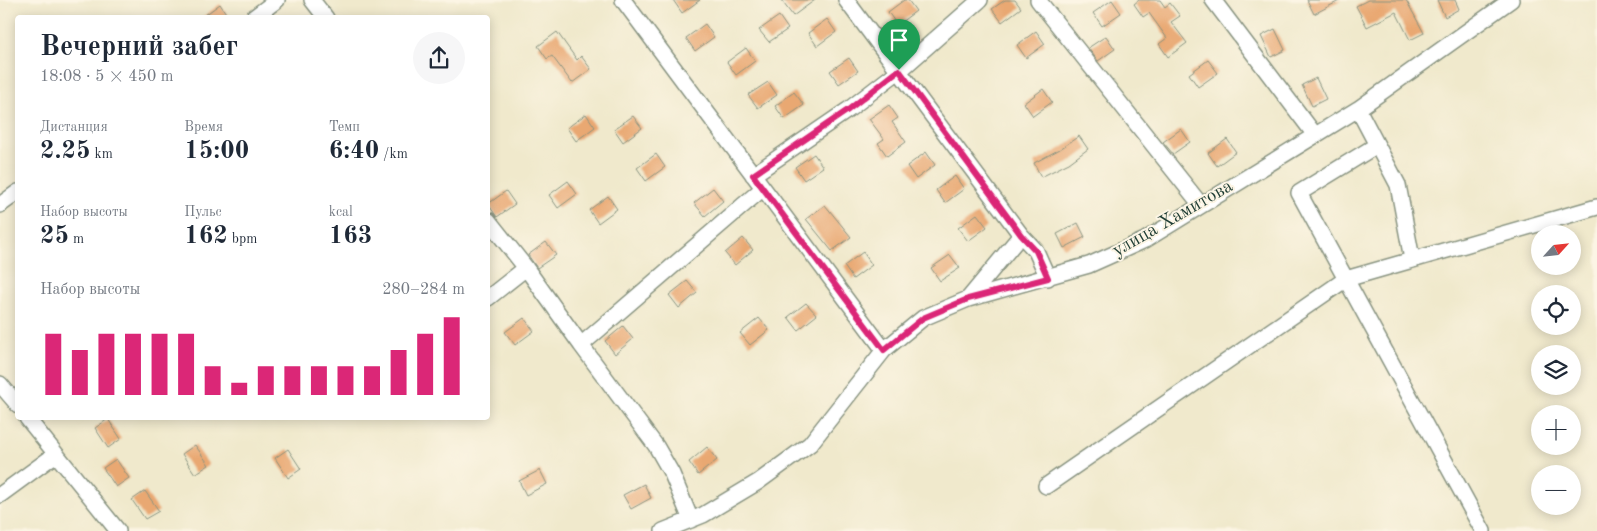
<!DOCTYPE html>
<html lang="ru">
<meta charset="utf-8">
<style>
:root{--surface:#fff;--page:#f6f6f7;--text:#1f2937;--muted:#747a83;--accent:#db2777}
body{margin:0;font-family:"Old Standard TT",serif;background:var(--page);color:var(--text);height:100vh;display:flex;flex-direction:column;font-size:19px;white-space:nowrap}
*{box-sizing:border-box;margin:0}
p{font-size:16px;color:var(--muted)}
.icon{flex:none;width:28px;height:28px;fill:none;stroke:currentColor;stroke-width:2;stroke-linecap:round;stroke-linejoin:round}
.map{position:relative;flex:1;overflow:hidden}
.sheet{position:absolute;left:15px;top:15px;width:475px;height:405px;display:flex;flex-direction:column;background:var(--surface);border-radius:5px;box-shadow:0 2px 12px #0003}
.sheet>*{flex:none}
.needle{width:32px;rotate:63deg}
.controls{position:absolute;left:1531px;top:225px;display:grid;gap:10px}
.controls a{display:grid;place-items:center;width:50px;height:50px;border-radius:50%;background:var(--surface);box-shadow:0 2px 12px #0003;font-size:25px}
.pin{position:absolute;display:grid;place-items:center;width:42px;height:42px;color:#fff;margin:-51px -21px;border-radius:50% 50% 50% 0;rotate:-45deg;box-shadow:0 0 5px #0007}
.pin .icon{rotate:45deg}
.round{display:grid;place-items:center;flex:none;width:52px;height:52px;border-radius:26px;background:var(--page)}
.head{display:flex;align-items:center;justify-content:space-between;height:85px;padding:0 25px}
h1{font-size:28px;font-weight:600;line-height:38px}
.figures{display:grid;grid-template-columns:repeat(3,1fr);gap:8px;height:85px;padding:5px 25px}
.figures div{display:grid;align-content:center}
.figures b{font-size:25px;font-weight:600}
.figures small{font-size:14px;font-weight:400}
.figures p{font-size:14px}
.chart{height:140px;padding:10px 25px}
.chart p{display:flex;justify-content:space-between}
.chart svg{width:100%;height:90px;margin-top:5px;stroke:var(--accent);stroke-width:6}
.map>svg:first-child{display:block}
.building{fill:#e9a872}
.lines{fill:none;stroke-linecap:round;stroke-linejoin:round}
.minor-casing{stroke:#889380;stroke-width:18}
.minor{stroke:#fff;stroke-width:15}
.route-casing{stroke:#fff;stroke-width:10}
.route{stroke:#db2777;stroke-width:6}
.labels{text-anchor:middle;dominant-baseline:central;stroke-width:4;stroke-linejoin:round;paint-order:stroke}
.street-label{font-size:19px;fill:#1f3d34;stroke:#fcf5e5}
</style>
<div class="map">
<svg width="1597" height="531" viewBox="0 0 1597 531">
<rect width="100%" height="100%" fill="#fcf5e5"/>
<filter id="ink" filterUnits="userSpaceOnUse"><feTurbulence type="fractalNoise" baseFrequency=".02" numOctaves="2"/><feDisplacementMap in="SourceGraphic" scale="10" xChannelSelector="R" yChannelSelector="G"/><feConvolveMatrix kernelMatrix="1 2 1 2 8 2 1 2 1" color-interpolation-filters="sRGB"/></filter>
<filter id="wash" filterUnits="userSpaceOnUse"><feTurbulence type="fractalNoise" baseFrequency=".0096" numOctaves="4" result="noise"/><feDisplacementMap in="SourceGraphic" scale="20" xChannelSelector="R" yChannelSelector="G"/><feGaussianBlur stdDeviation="1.12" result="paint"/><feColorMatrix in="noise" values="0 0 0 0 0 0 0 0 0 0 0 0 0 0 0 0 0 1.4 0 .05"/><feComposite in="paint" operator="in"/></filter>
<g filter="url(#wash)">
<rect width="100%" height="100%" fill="#f0e9cc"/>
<g id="blocks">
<path class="building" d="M673,0H700L682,13Z
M781,0H815L793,16Z
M904,0H908L916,11L897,25L888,12Z
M1005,0H1015L1021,8L1002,22L992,9Z
M1112,0L1121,13L1102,26L1093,13Z
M1139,0H1160L1165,7L1170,3L1180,16L1171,22L1187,43L1168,57L1159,44L1167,38L1149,13L1143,17L1134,4Z
M1307,0H1341L1314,14Z
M1368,0H1406L1424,33L1410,40L1396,12L1367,27L1356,6Z
M1437,0H1455L1459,9L1445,17Z
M220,4L229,18H201Z
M779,16L788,29L769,42L759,30Z
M827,19L836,32L817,46L808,33Z
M705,24L714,37L695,51L686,38Z
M1275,29L1285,50L1271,57L1261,36Z
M1036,31L1045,44L1026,58L1017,45Z
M557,32L577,60L581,56L591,69L572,83L552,56L547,59L538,46Z
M1106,36L1115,49L1098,61L1088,48Z
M746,48L755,61L736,75L727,62Z
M849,58L858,71L839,84L830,71Z
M1208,60L1218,73L1198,87L1189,74Z
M1316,78L1326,99L1312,106L1302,85Z
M768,82L777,95L758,108L748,95Z
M1043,89L1052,102L1033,116L1024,103Z
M794,92L804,105L784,119L775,106Z
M889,105L898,118L892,122L906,142L887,156L878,143L884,139L869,119Z
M586,114L595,127L576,141L567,128Z
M633,116L642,128L623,142L614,129Z
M1181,129L1190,142L1173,154L1163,142Z
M1079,136L1088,149L1069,163L1041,177L1034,163L1060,149Z
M1227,139L1236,152L1217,166L1208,153Z
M926,152L935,165L916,179L907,166Z
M656,154L665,167L646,181L637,168Z
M814,154L823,167L804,180L795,167Z
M955,176L964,189L945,203L936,190Z
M568,181L577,194L558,208L549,195Z
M713,188L723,201L705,216L694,203Z
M506,191L515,204L497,217L488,204Z
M608,196L617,209L598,223L589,210Z
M825,205L851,237L832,251L806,219Z
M977,214L987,227L968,241L958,228Z
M1078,223L1085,237L1064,248L1057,234Z
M743,238L753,250L735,265L725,253Z
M546,242L556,255L537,268L528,255Z
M863,252L872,265L853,279L844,266Z
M950,255L960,268L940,281L931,268Z
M687,281L697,293L679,308L669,295Z
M806,303L817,315L798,330L788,317Z
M524,318L534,331L515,345L505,332Z
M759,318L769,330L750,345L740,333Z
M623,326L633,339L615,354L605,341Z
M108,419L121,439L108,448L95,428Z
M195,445L209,465L195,474L182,454Z
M707,447L717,460L698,475L689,462Z
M288,449L301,469L288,478L275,458Z
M116,459L129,478L116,487L103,468Z
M540,470L547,484L526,495L519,481Z
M644,484L651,498L631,509L623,495Z
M145,491L159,511L145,519L132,500Z"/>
</g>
</g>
<g filter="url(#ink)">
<use href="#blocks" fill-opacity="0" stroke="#889380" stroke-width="1"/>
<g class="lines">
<g class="minor-casing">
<path id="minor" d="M312,0L326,18
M623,0L884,350
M846,0L1021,235L1036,251L1048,278
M1038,0L1201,205
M1213,0L1315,135
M253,18L277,0
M1358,109L1398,185L1412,259
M1377,145L1299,193L1483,531
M753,175L848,110L905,66L980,0
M0,205L18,192
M488,220L526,268L488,298
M526,268L581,345
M968,299L1021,235
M0,384L18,405
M27,418L118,531
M1046,486L1346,279L1597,207
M0,495L56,454
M691,520L672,474L656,446L581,345L762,189
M663,531L703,515L758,482L810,444L884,350L923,318L968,299L1089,265L1145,240L1358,109L1511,0"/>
</g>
<use href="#minor" class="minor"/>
</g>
</g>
<g class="lines" filter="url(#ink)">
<g class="route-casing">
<path id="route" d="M899,70L1021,235L1036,251L1048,278L968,299L923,318L884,350L753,175L848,110Z"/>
</g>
<use href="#route" class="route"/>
</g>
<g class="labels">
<g class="street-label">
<text transform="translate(1173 219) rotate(-30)">улица Хамитова</text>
</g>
</g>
</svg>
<div class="controls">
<a><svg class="needle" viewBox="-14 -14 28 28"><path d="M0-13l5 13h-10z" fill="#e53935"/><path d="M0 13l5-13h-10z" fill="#747a83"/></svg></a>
<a><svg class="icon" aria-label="locate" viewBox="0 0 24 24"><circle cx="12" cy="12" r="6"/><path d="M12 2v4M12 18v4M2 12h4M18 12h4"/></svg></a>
<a><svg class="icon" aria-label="layers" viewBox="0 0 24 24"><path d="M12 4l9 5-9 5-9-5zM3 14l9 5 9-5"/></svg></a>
<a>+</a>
<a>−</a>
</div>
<div class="pin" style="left:899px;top:70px;background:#1e9e55"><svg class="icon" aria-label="arrive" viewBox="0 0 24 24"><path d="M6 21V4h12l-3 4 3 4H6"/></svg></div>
<section class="sheet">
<div class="head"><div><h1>Вечерний забег</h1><p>18:08 · 5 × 450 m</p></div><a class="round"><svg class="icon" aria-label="share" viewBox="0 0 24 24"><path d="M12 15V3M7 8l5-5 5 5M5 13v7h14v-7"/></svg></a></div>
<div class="figures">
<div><p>Дистанция</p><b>2.25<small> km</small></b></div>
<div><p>Время</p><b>15:00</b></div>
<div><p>Темп</p><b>6:40<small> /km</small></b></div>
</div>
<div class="figures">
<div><p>Набор высоты</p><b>25<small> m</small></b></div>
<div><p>Пульс</p><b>162<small> bpm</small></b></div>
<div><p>kcal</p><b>163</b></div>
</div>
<div class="chart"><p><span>Набор высоты</span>280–284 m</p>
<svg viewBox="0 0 160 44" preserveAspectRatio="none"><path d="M5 44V14M15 44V22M25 44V14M35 44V14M45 44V14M55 44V14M65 44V30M75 44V38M85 44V30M95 44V30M105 44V30M115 44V30M125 44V30M135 44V22M145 44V14M155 44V6"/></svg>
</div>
</section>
</div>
